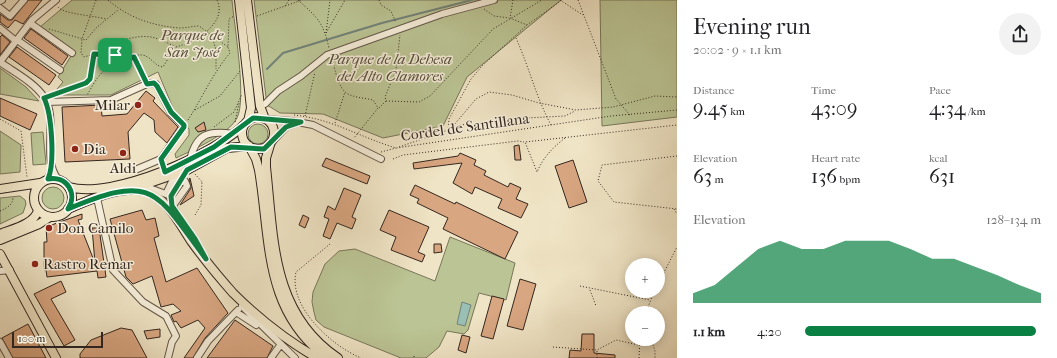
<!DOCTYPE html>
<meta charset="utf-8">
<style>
:root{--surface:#fff;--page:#f2f2f2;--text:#202124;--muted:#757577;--accent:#0b8043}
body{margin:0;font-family:"IM FELL French Canon",serif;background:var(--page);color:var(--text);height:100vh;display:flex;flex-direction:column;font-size:15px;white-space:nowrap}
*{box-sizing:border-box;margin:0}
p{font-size:13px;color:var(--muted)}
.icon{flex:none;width:22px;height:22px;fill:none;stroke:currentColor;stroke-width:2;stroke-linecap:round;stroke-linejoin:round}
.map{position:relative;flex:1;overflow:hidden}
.sheet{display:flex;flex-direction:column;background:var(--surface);width:380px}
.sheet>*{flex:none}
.controls{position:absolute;left:625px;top:258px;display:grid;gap:8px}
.controls a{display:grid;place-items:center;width:40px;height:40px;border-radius:50%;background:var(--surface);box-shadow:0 2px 10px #0003;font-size:20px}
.scale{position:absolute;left:12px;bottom:10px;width:91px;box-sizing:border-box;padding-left:4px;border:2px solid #34271f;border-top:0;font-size:11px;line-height:14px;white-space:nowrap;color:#34271f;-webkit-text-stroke:3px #f5edd9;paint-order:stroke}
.pin{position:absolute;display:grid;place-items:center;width:34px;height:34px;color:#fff;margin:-17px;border-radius:8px;box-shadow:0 2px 6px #0006}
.round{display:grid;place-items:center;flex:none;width:42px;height:42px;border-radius:21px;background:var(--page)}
.summary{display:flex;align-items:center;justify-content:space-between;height:68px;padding:0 16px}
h1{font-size:22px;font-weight:600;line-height:30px}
.metrics{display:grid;grid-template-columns:repeat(3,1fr);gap:6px;height:68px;padding:4px 16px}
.metrics div{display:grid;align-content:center}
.metrics b{font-size:20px;font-weight:600}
.metrics small{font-size:11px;font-weight:400}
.metrics p{font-size:11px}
.chart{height:112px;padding:8px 16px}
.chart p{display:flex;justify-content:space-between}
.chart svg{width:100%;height:72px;margin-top:4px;fill:var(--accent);opacity:.7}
ul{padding:0 16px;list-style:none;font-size:13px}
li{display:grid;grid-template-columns:64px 48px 1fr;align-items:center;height:30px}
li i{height:10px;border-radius:5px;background:var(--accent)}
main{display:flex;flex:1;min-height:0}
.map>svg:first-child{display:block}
.green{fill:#bbc494;stroke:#78765a}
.water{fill:#9abfb5;stroke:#718279}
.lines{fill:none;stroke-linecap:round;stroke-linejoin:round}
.stream{stroke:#718279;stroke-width:2}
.building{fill:#d8a681;stroke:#34271f}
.minor-casing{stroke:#635648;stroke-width:8}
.major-casing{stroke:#34271f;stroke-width:10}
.path{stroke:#34271f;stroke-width:1;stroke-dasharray:1 2;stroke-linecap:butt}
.minor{stroke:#f5edd9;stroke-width:6}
.major{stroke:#efe4c5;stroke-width:8}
.route-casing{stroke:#fff;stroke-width:8}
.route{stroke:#0b8043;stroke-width:5}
.poi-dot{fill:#8f2418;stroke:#f5edd9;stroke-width:1.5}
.labels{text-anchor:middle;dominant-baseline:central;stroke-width:3;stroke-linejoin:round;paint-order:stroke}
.park-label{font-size:15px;font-style:italic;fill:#564e3c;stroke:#f5edd9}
.poi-label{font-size:15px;fill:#34271f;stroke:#f5edd9;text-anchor:start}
.street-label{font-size:15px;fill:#34271f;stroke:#f5edd9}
</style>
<main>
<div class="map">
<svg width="677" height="358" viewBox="0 0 677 358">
<rect width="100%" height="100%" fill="#efe4c5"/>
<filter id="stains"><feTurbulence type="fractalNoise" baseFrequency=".005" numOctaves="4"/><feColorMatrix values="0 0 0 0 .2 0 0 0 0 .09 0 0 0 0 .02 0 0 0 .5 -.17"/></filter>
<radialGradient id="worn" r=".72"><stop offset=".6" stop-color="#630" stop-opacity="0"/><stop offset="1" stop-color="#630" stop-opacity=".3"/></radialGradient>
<path class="green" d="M72,0H232C234,24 247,99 237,118C229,134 193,150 176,158L175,154L189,135V129L175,113L158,72L111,95H52L63,82L58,77L74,51L40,27Z
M254,0H561L467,77L443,126L383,138L323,114L280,113L267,105Z
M600,0H677V117L602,126Z
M0,68L26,87L39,101L0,94Z
M248 134a10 10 0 1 1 20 0a10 10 0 1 1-20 0Z
M0,131L21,145L20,172L0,174Z
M43,132L46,164L33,165L31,133Z
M42 198a11 11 0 1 1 22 0a11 11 0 1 1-22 0Z
M20,196L25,200L26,204L23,213L0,224V198Z
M450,237L515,263L506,300L479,293L468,330L464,334L447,331L439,347L426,358H401L324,327L316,320L314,312L312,302L313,292L325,264L339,251L355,249L435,281Z"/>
<path class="water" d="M462,302L471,305L465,326L457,324Z"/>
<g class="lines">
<path class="stream" d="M267,69L283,53L382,23L472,0"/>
</g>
<path class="building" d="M28,0H42L23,24L15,20L8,28L0,22V14L8,20H12Z
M31,29L68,56L62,65L24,38Z
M2,35L10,42L0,55V37Z
M17,47L56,75L49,85L9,57Z
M146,91L155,98L153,101L178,127L167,143L155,132L154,120L144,113L128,132L130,159L65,162L62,107L101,105L102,116L127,114Z
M0,98L37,114L30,130L0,116Z
M204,122L206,130L198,132L195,128Z
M519,145L521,160H515L514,146Z
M460,153L476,160L474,165L486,171L484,175L508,187L510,183L521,188L516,199L528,204L521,218L498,208L502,199L475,187L472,194L453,183L462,163L414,169L413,163L458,156Z
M326,158L370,176L367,184L322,166Z
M573,160L587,202L569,208L555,166Z
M190,178L194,196L180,205L191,188L189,179Z
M415,185L455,204L456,202L518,232L505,259L443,229L448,218L417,203L419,199L410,195Z
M344,188L361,195L352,217L356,219L352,229L337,223L330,239L323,236L329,219L324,217L328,206L335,210Z
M142,210L146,220L155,218L159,236L154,238L166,282L197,268L228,313L205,338L193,358H184L205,328L198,320L181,328L176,321L174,322L171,315L181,311L173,304L161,307L152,276L133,284L126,277L110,219Z
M389,210L429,227L418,252L425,255L422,262L391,250L396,237L380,230Z
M82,214V219L78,220L95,263L92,228H99L106,277L98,278L97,271L47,277L46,270H44V242H47L46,227Z
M303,215L309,218L305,228L299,225Z
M434,244H441L442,252L434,253Z
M520,279L536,284L523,330L507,326Z
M61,281L66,292L51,299L75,340L64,346L34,294Z
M492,296L504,299L493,339L481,336Z
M235,320L273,346L267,358H207Z
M28,324L46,358H13L2,338Z
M121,328L132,330L147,358H80V354L91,340Z
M160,329V337L147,339L144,331Z
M582,334H594V353L615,355V358H569L570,350L581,351Z
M462,335L470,337L466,353L458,350Z"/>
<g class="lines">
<g class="minor-casing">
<path id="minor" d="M0,1L2,0
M0,8L10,16L24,0
M30,23L72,53
M0,28L16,41
M17,40L60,70
M0,62C14,72 34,82 44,97C59,118 41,159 58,179
M0,62L32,20L56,0
M46,102L111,100L149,83L156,84L171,113L184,126L161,159L135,170
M265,104L278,91L301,76L327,55L442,14L494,0
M266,119L292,121L313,125L381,159
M272,142L286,127L297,123
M190,160C196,134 208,130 233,134
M48,179L52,167
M144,186L171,196
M166,194L175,175
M97,198L113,270L143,302L166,316L176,336L172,342L168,358
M172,207L187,186L185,181L178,183
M176,212C166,198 177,181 187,170
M187,228L199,247
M0,271L10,270
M242,306L295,358
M238,310L236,312L256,325
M0,342L9,358
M197,358L208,341L236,312
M271,358L281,344"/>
</g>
<g class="major-casing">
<path id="major" d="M239,0L251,108L248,121
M247,0L260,106L265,119
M242 133a16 16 0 1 1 32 0a16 16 0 1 1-32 0Z
M270,145L266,158V167C274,239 271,313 338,358
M249,146L256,159L259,170C271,241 263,310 327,358
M34 198a19 19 0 1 1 38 0a19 19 0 1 1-38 0Z
M69,187C112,200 216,154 246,123
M135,188L187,170L227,148L249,146
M0,189L40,183
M68,209C90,200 120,185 144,191C167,197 179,223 191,241C204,259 218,276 233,293C258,318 286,340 317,358
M0,234C12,229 35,224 38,210
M0,240L39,224L50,217
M0,254L56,358"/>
</g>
<path class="path" d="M96,0L82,39L81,53L84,57L94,54L115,55L123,60
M108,0C129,18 153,26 180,28C187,28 193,26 199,26L228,47
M298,0C318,18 323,22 329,48
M379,0L381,5L391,11L396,23
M513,0L510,18L527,25
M560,0L583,15
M578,0L616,99L630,115
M285,6L289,0
M58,7C63,14 96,16 106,19
M484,9L494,16L509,18
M257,16L302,0
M49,29L86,40L96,28L118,10
M326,33L345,0
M326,33L330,0
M212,36L216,50V69
M516,38C529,67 536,97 551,125
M176,47C195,42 228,23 217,0
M134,57L144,78
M332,59C335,69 338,89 348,94C356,98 365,98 373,100L378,108L354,138
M53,95L86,83L90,79L94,54C111,44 138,31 158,39C164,41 170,44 175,47L163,67C154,66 151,56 142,55C131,54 113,64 105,70C97,76 92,87 87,95
M386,101L419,102L430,96L493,29L542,0
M379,108L386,101L385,97L396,70L400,35
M195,110L220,96L240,71
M294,115C333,119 359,137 396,148L611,116L677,110
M305,116L315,72
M0,119L21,131L27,177
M188,120C202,98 213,73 230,53L228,47L229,19L234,16
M235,122L239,103
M335,123L345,92
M453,126L476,99L489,92L512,95L539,103L576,110L613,107L655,96L677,97
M214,127L234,112L242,94
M449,129L453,126L507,119L565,116L575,111
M565,138C552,148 543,158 537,172L525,142L677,125
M399,147L448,130L449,119L471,79L482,66L527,25L562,0
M381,152L396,148
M677,156L602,165L598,181L614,202L677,209
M393,159L403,155L518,141L524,142
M195,174L203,183
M674,209L677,214
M0,211C7,208 13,205 13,197
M195,215L201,205L202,181
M330,244L296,272C288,307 332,346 361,358
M658,284L677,247
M580,286L650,300
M590,290L596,306
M646,313L654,291
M651,339L655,351V358
M553,347L597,350L616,340L639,345
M414,356V358
M597,358V351
M639,358L640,339"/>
<use href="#minor" class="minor"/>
<use href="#major" class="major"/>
</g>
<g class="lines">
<g class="route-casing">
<path id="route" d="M94,54L115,55L123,60L134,57L147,84L154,83L157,86L171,112L184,125V127L161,159L165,172L214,147L253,118L301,122L286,127L264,149L231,147L187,170L171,196L172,206L195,239L206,259C156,192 155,172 68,209C78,194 67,175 48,179C55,163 52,114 44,98L86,83L90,79Z"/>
</g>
<use href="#route" class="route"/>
</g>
<g class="poi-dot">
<circle cx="138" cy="105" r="4"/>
<circle cx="75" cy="149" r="4"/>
<circle cx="123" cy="153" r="4"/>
<circle cx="49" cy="228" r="4"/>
<circle cx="35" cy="264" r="4"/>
</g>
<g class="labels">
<g class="park-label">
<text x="192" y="35">Parque de<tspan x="192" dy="17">San José</tspan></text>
<text x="390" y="59">Parque de la Dehesa<tspan x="390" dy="17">del Alto Clamores</tspan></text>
</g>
<g class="poi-label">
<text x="130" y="105" text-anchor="end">Milar</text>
<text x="83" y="149">Dia</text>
<text x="123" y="168" text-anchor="middle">Aldi</text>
<text x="57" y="228">Don Camilo</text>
<text x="43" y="264">Rastro Remar</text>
</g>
<g class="street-label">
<text transform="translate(465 127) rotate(-8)">Cordel de Santillana</text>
</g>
</g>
<rect width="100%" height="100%" filter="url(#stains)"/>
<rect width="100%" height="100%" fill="url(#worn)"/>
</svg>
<div class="controls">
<a>+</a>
<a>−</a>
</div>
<div class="scale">100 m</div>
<div class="pin" style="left:115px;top:55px;background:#1e9e55"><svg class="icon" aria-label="arrive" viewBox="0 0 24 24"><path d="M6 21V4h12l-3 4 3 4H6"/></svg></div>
</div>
<section class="sheet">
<div class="summary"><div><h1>Evening run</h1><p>20:02 · 9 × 1.1 km</p></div><a class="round"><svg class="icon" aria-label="share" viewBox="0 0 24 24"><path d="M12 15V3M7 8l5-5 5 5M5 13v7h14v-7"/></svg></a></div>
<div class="metrics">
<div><p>Distance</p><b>9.45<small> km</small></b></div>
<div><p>Time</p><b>43:09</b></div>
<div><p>Pace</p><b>4:34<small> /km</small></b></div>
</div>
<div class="metrics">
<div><p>Elevation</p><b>63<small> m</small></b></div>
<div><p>Heart rate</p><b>136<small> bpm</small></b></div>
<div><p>kcal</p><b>631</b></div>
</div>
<div class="chart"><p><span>Elevation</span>128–134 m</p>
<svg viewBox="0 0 160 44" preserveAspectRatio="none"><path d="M0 44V38L10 33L20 22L30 11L40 6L50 11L60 11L70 6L80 6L90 6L100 11L110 17L120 17L130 22L140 27L150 33L160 38V44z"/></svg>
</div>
<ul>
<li><b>1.1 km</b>4:20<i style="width:98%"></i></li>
</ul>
</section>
</main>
